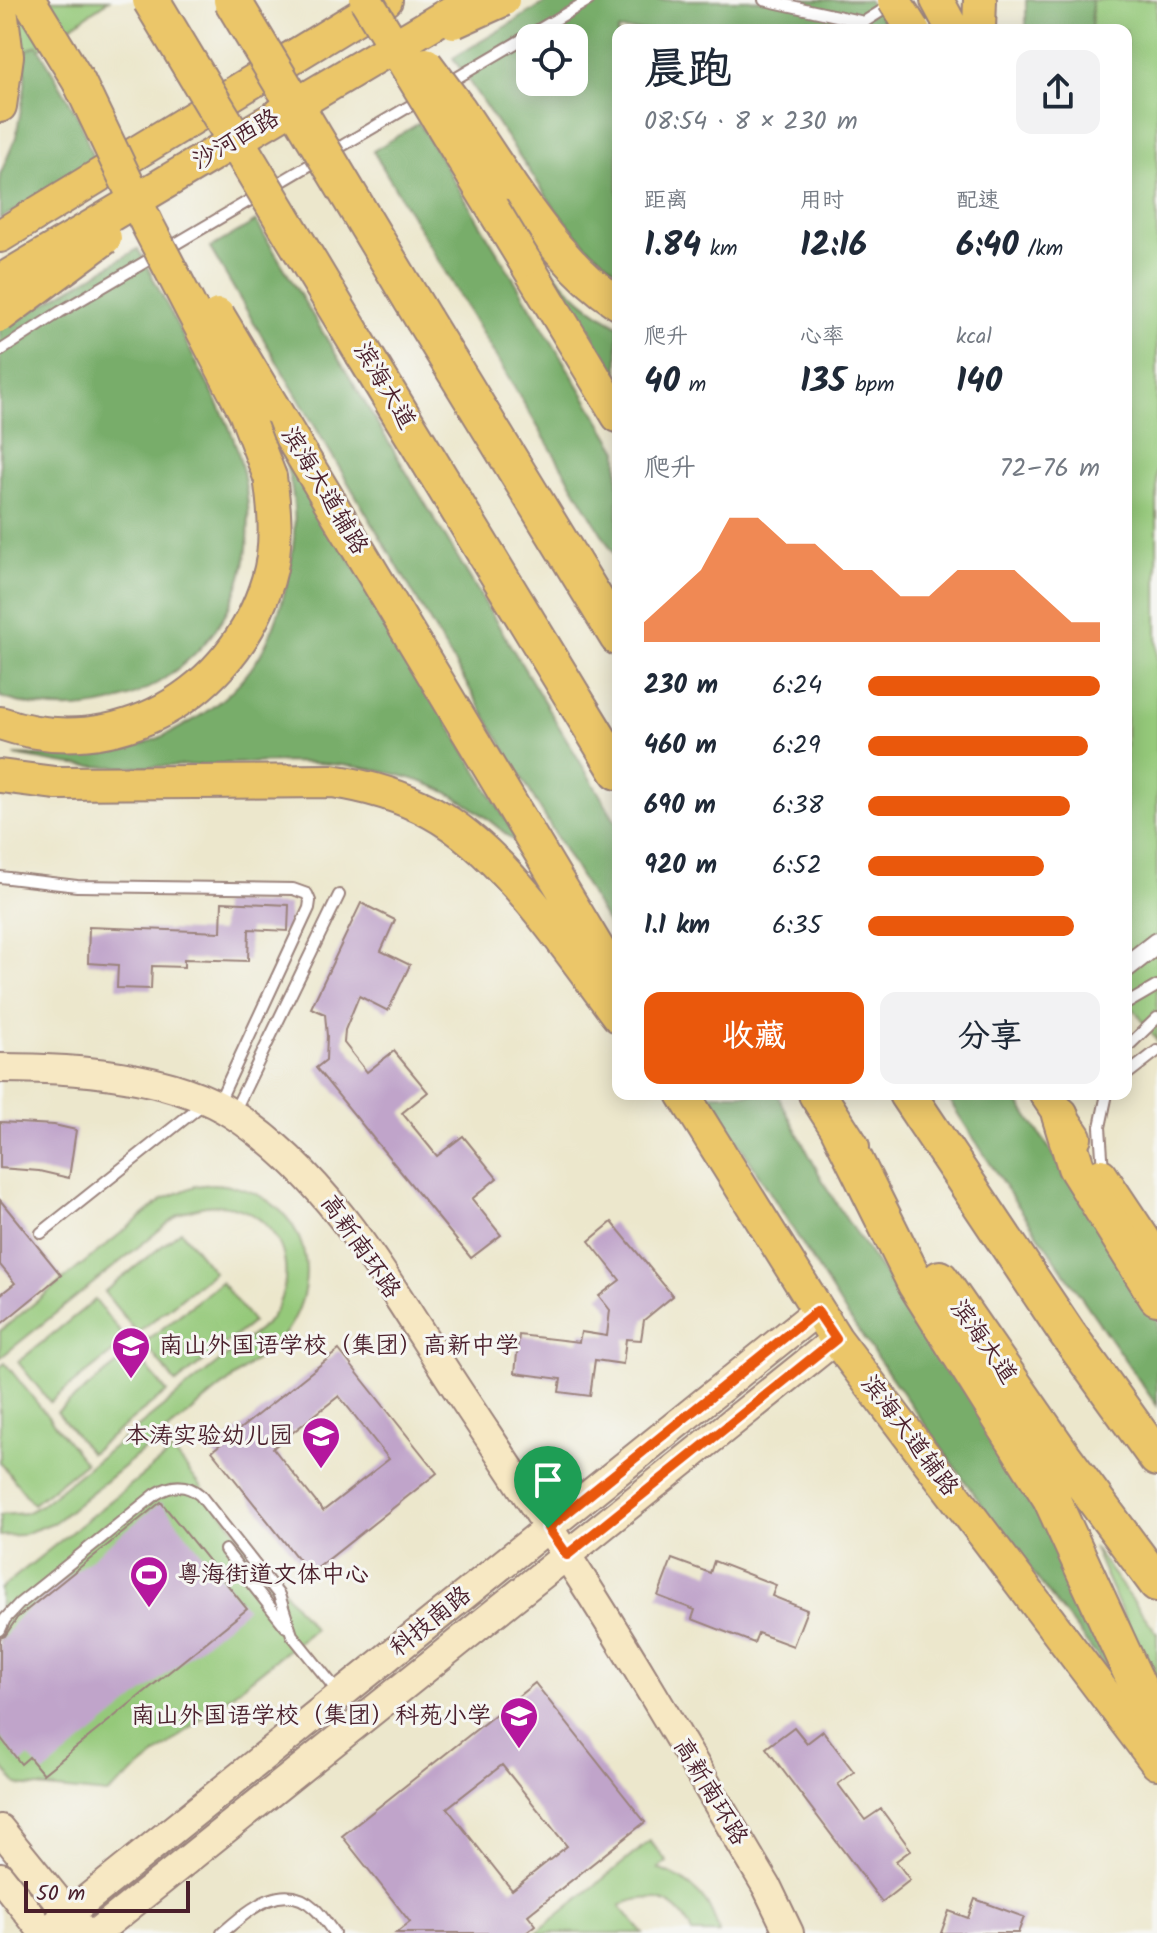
<!DOCTYPE html>
<html lang="zh">
<meta charset="utf-8">
<style>
:root{--surface:#fff;--page:#f2f2f3;--text:#1f2937;--muted:#747a83;--accent:#ea580c}
body{margin:0;font-family:Kalam,"LXGW WenKai TC",sans-serif;background:var(--page);color:var(--text);height:100vh;display:flex;flex-direction:column;font-size:30px;white-space:nowrap}
*{box-sizing:border-box;margin:0}
p{font-size:26px;color:var(--muted)}
.icon{flex:none;width:44px;height:44px;fill:none;stroke:currentColor;stroke-width:2;stroke-linecap:round;stroke-linejoin:round}
.map{position:relative;flex:1;overflow:hidden}
.sheet{position:absolute;left:612px;top:24px;width:520px;height:1076px;display:flex;flex-direction:column;background:var(--surface);border-radius:16px;box-shadow:0 4px 20px #0003}
.sheet>*{flex:none}
.tools{position:absolute;left:516px;top:24px;display:grid;gap:16px}
.tools a{display:grid;place-items:center;width:72px;height:72px;border-radius:16px;background:var(--surface);box-shadow:0 4px 20px #0003;font-size:40px}
.scale{position:absolute;left:24px;bottom:20px;width:166px;box-sizing:border-box;padding-left:8px;border:4px solid #4a1f2b;border-top:0;font-size:22px;line-height:28px;white-space:nowrap;color:#4a1f2b;-webkit-text-stroke:6px #f6f6f2;paint-order:stroke}
.pin{position:absolute;display:grid;place-items:center;width:68px;height:68px;color:#fff;margin:-82px -34px;border-radius:50% 50% 50% 0;rotate:-45deg;box-shadow:0 0 8px #0007}
.pin .icon{rotate:45deg}
.round{display:grid;place-items:center;flex:none;width:84px;height:84px;border-radius:16px;background:var(--page)}
.overview{display:flex;align-items:center;justify-content:space-between;height:136px;padding:0 32px}
h1{font-size:44px;font-weight:700;line-height:60px}
.stats{display:grid;grid-template-columns:repeat(3,1fr);gap:12px;height:136px;padding:8px 32px}
.stats div{display:grid;align-content:center}
.stats b{font-size:34px;font-weight:700}
.stats small{font-size:22px;font-weight:400}
.stats p{font-size:22px}
.chart{height:224px;padding:16px 32px}
.chart p{display:flex;justify-content:space-between}
.chart svg{width:100%;height:144px;margin-top:8px;fill:var(--accent);opacity:.7}
.cta{display:flex;gap:16px;margin-top:auto;padding:16px 32px}
.cta a{flex:1;height:92px;border-radius:16px;background:var(--accent);color:#fff;font-size:32px;font-weight:700;line-height:92px;text-align:center}
.cta a+a{background:var(--page);color:var(--text)}
ul{padding:0 32px;list-style:none;font-size:26px}
li{display:grid;grid-template-columns:128px 96px 1fr;align-items:center;height:60px}
li i{height:20px;border-radius:10px;background:var(--accent)}
.map>svg:first-child{display:block}
.green{fill:#95c97a;stroke:#707452;stroke-width:2}
.forest{fill:#78ad6a;stroke:#61664a;stroke-width:2;fill-rule:evenodd}
.building{fill:#c0a4ca;fill-rule:evenodd}
.lines{fill:none;stroke-linecap:round;stroke-linejoin:round}
.lane-casing{stroke:#9b837c;stroke-width:14}
.street-casing{stroke:#9b837c;stroke-width:24}
.secondary-casing{stroke:#9b837c;stroke-width:32}
.primary-casing{stroke:#9b837c;stroke-width:36}
.highway-casing{stroke:#9b837c;stroke-width:40}
.lane{stroke:#fff;stroke-width:10}
.street{stroke:#fff;stroke-width:20}
.secondary{stroke:#f7e8c3;stroke-width:28}
.primary{stroke:#ebc669;stroke-width:32}
.highway{stroke:#ebc669;stroke-width:36}
.primary-bridge-casing{stroke:#9b837c;stroke-width:36;stroke-linecap:butt}
.highway-bridge-casing{stroke:#9b837c;stroke-width:40;stroke-linecap:butt}
.primary-bridge{stroke:#ebc669;stroke-width:32}
.highway-bridge{stroke:#ebc669;stroke-width:36}
.route-casing{stroke:#fff;stroke-width:16}
.route{stroke:#ea580c;stroke-width:10}
.labels{text-anchor:middle;dominant-baseline:central;stroke-width:6;stroke-linejoin:round;paint-order:stroke}
.street-label{font-size:24px;fill:#4a1f2b;stroke:#f6f6f2}
.poi-label{font-size:24px;fill:#4a1f2b;stroke:#f6f6f2;text-anchor:start}
</style>
<div class="map">
<svg width="1157" height="1933" viewBox="0 0 1157 1933">
<rect width="100%" height="100%" fill="#f6f6f2"/>
<filter id="ink" filterUnits="userSpaceOnUse"><feTurbulence type="fractalNoise" baseFrequency=".0125" numOctaves="2"/><feDisplacementMap in="SourceGraphic" scale="16" xChannelSelector="R" yChannelSelector="G"/><feConvolveMatrix kernelMatrix="1 2 1 2 8 2 1 2 1" color-interpolation-filters="sRGB"/></filter>
<filter id="wash" filterUnits="userSpaceOnUse"><feTurbulence type="fractalNoise" baseFrequency=".006" numOctaves="4" result="noise"/><feDisplacementMap in="SourceGraphic" scale="32" xChannelSelector="R" yChannelSelector="G"/><feGaussianBlur stdDeviation="1.8" result="paint"/><feColorMatrix in="noise" values="0 0 0 0 0 0 0 0 0 0 0 0 0 0 0 0 0 1.4 0 .05"/><feComposite in="paint" operator="in"/></filter>
<g filter="url(#wash)">
<rect width="100%" height="100%" fill="#ece7cc"/>
<path class="green" d="M0,0H109L0,77Z
M1092,0H1157V1041L1126,998V30H1091Z
M212,1184C300,1187 334,1274 280,1340L55,1522L21,1535L0,1536V1515L26,1513L41,1505L266,1324C319,1258 255,1177 178,1215L0,1358V1331L163,1199L195,1186Z
M181,1231L214,1272L137,1333L104,1292Z
M221,1282L253,1322L176,1383L144,1343Z
M95,1300L127,1341L50,1402L18,1362Z
M134,1351L167,1392L90,1453L57,1412Z
M5,1363L85,1463L33,1504L0,1462V1367Z
M173,1451L314,1629L107,1794L17,1785L0,1764V1589Z
M1093,1547L1157,1633V1692Z
M650,1841L667,1862L658,1869C690,1880 712,1900 719,1933H692C680,1901 650,1890 620,1906L643,1933H536Z"/>
<path class="forest" d="M550,0H868L890,30H618V272L586,245L558,213L453,58ZM530,38H574V82H530Z
M1026,0H1092L1091,30H1026Z
M37,45L80,120L95,164L0,219V175L16,137L25,87V51Z
M419,123L618,451V561L373,151Z
M256,221L618,825V941L210,248Z
M532,244C558,279 579,304 618,325V389Z
M138,249C158,288 179,328 199,368C214,396 231,425 239,456C263,542 243,623 168,676C118,712 57,716 0,697V330Z
M280,443L523,848C496,826 470,802 438,788C323,741 193,775 74,765C54,763 33,758 14,755C50,756 87,759 123,750C171,738 220,709 250,670C279,633 298,555 294,508C293,486 286,464 280,443Z
M708,1094H777L825,1185L848,1222L976,1406L1040,1507L1122,1689L996,1525L847,1315Z
M945,1094H1013L1134,1275L1157,1315V1406L1012,1197Z"/>
<g id="blocks">
<path class="building" d="M222,902L289,905L288,931L249,929L248,961L184,959V967L152,966L151,989L117,988L118,965L88,963L89,927L221,932Z
M361,903L395,920L381,951L410,965L388,1011L359,996L345,1030L344,1043L367,1072L394,1051L428,1092L402,1113L437,1156L463,1136L497,1178L472,1199L501,1235L471,1258L316,1068L326,1060L327,1036L325,1014L311,1008Z
M0,1122L54,1125L76,1130L69,1178L39,1171L0,1168Z
M0,1200L61,1275L0,1325V1295L15,1283L0,1265Z
M612,1222L673,1296L644,1320L641,1340L626,1339L623,1364L595,1360L590,1396L559,1392L561,1379L515,1373L519,1335L579,1342L581,1332L607,1336L610,1310L599,1296L620,1280L589,1241Z
M339,1350L437,1473L310,1574L212,1451ZM339,1396L389,1459L323,1511L273,1448Z
M161,1502L247,1609L43,1774L29,1757L21,1764L0,1737V1638L5,1636L17,1618Z
M672,1559L710,1573L714,1561L776,1585L772,1596L807,1610L793,1646L758,1633L754,1643L692,1619L695,1610L658,1596Z
M535,1683L645,1822L528,1915L536,1925L526,1933H396L410,1922L342,1836ZM502,1765L567,1846L512,1890L447,1808Z
M794,1727L807,1743L823,1731L854,1772L838,1784L865,1820L881,1809L911,1850L896,1861L910,1880L882,1902L766,1748Z
M975,1899L1024,1917L1018,1933H941L949,1911L968,1918Z"/>
</g>
</g>
<g filter="url(#ink)">
<use href="#blocks" fill-opacity="0" stroke="#9b837c" stroke-width="2"/>
<g class="lines">
<g class="lane-casing">
<path id="lane" d="M764,0L864,22L891,5
M448,83L589,0
M0,351L60,312L420,100
M0,877L77,886L293,889L307,894L310,901L309,908L218,1104
M1126,1004L1157,986
M1126,1048L1157,1018
M1126,1075L1157,1051
M234,1112L339,895
M1103,1171L1100,1127L1107,1094
M41,1233L203,1104
M225,1550L286,1627
M0,1630L5,1619L19,1604L156,1494C172,1484 186,1483 200,1495L279,1595L292,1635L339,1693
M222,1933C247,1912 282,1878 314,1908C322,1915 328,1925 334,1933"/>
</g>
<g class="street-casing">
<path id="street" d="M1126,967L1157,943"/>
</g>
<g class="secondary-casing">
<path id="secondary" d="M0,1068C73,1068 172,1074 234,1115C334,1180 393,1292 457,1389C494,1445 531,1500 567,1556C637,1664 701,1776 767,1887L789,1933
M0,1829L80,1928
M0,1877L44,1933
M45,1933L817,1311
M96,1933L836,1339"/>
</g>
<g class="primary-casing">
<path id="primary" d="M29,0L79,82
M937,0L953,30
M0,1L7,56L0,106
M979,30L980,0
M509,183C540,228 572,273 618,303
M0,236L386,0
M524,260L618,416
M273,407L618,982
M0,723C116,763 234,694 268,580C278,546 275,511 270,477
M0,776L55,783L332,781C367,786 399,795 431,812C504,851 568,950 618,1016
M683,1094L836,1339L1157,1763
M1046,1094L1075,1137
M1101,1175L1157,1259"/>
</g>
<g class="highway-casing">
<path id="highway" d="M424,320L618,637
M364,354L618,771
M817,1094L851,1147
M907,1094L1067,1333L1157,1458
M1060,1115L1076,1167L1157,1297
M839,1129L916,1284L1051,1498L1157,1728
M940,1279L1062,1455L1157,1583"/>
</g>
<use href="#lane" class="lane"/>
<use href="#street" class="street"/>
<use href="#secondary" class="secondary"/>
<use href="#primary" class="primary"/>
<use href="#highway" class="highway"/>
<g class="primary-bridge-casing">
<path id="primary-bridge" d="M366,0L524,260
M894,0L913,30
M454,22L503,0
M426,64L459,108L509,183
M79,82L148,226L245,412L270,477
M0,281L472,0
M218,315L273,407
M0,316L105,238"/>
</g>
<g class="highway-bridge-casing">
<path id="highway-bridge" d="M151,0L364,354
M232,0L424,320"/>
</g>
<use href="#primary-bridge" class="primary-bridge"/>
<use href="#highway-bridge" class="highway-bridge"/>
</g>
</g>
<g class="lines" filter="url(#ink)">
<g class="route-casing">
<path id="route" d="M817,1311L836,1339L567,1555L548,1528Z"/>
</g>
<use href="#route" class="route"/>
</g>
<defs>
<g id="school-pin" transform="scale(2)"><path d="M0 17L-7.5 6A9.5 9.5 0 1 1 7.5 6Z" fill="#b5179e" stroke="#f6f6f2"/><path d="M0-5L7-2L0 1L-7-2ZM-4 1L0 2.5L4 1V4Q0 6-4 4Z" fill="#fff"/></g>
<g id="stadium-pin" transform="scale(2)"><path d="M0 17L-7.5 6A9.5 9.5 0 1 1 7.5 6Z" fill="#b5179e" stroke="#f6f6f2"/><path d="M0-5a6.5 5 0 1 0 0 10a6.5 5 0 1 0 0-10ZM-3.5-1.8h7v3.6h-7Z" fill="#fff"/></g>
</defs>
<g fill-rule="evenodd">
<use href="#school-pin" x="131" y="1346"/>
<use href="#school-pin" x="321" y="1436"/>
<use href="#stadium-pin" x="149" y="1575"/>
<use href="#school-pin" x="519" y="1716"/>
</g>
<g class="labels">
<g class="street-label">
<text transform="translate(236 140) rotate(-30)">沙河西路</text>
<text transform="translate(384 386) rotate(59)">滨海大道</text>
<text transform="translate(324 491) rotate(59)">滨海大道辅路</text>
<text transform="translate(360 1247) rotate(55)">高新南环路</text>
<text transform="translate(983 1342) rotate(55)">滨海大道</text>
<text transform="translate(909 1436) rotate(53)">滨海大道辅路</text>
<text transform="translate(431 1622) rotate(-39)">科技南路</text>
<text transform="translate(710 1792) rotate(59)">高新南环路</text>
</g>
<g class="poi-label">
<text x="159" y="1346">南山外国语学校（集团）高新中学</text>
<text x="293" y="1436" text-anchor="end">本涛实验幼儿园</text>
<text x="177" y="1575">粤海街道文体中心</text>
<text x="491" y="1716" text-anchor="end">南山外国语学校（集团）科苑小学</text>
</g>
</g>
</svg>
<div class="tools">
<a><svg class="icon" aria-label="locate" viewBox="0 0 24 24"><circle cx="12" cy="12" r="6"/><path d="M12 2v4M12 18v4M2 12h4M18 12h4"/></svg></a>
</div>
<div class="scale">50 m</div>
<div class="pin" style="left:548px;top:1528px;background:#1e9e55"><svg class="icon" aria-label="arrive" viewBox="0 0 24 24"><path d="M6 21V4h12l-3 4 3 4H6"/></svg></div>
<section class="sheet">
<div class="overview"><div><h1>晨跑</h1><p>08:54 · 8 × 230 m</p></div><a class="round"><svg class="icon" aria-label="share" viewBox="0 0 24 24"><path d="M12 15V3M7 8l5-5 5 5M5 13v7h14v-7"/></svg></a></div>
<div class="stats">
<div><p>距离</p><b>1.84<small> km</small></b></div>
<div><p>用时</p><b>12:16</b></div>
<div><p>配速</p><b>6:40<small> /km</small></b></div>
</div>
<div class="stats">
<div><p>爬升</p><b>40<small> m</small></b></div>
<div><p>心率</p><b>135<small> bpm</small></b></div>
<div><p>kcal</p><b>140</b></div>
</div>
<div class="chart"><p><span>爬升</span>72–76 m</p>
<svg viewBox="0 0 160 44" preserveAspectRatio="none"><path d="M0 44V38L10 30L20 22L30 6L40 6L50 14L60 14L70 22L80 22L90 30L100 30L110 22L120 22L130 22L140 30L150 38L160 38V44z"/></svg>
</div>
<ul>
<li><b>230 m</b>6:24<i style="width:100%"></i></li>
<li><b>460 m</b>6:29<i style="width:95%"></i></li>
<li><b>690 m</b>6:38<i style="width:87%"></i></li>
<li><b>920 m</b>6:52<i style="width:76%"></i></li>
<li><b>1.1 km</b>6:35<i style="width:89%"></i></li>
</ul>
<div class="cta"><a>收藏</a><a>分享</a></div>
</section>
</div>
